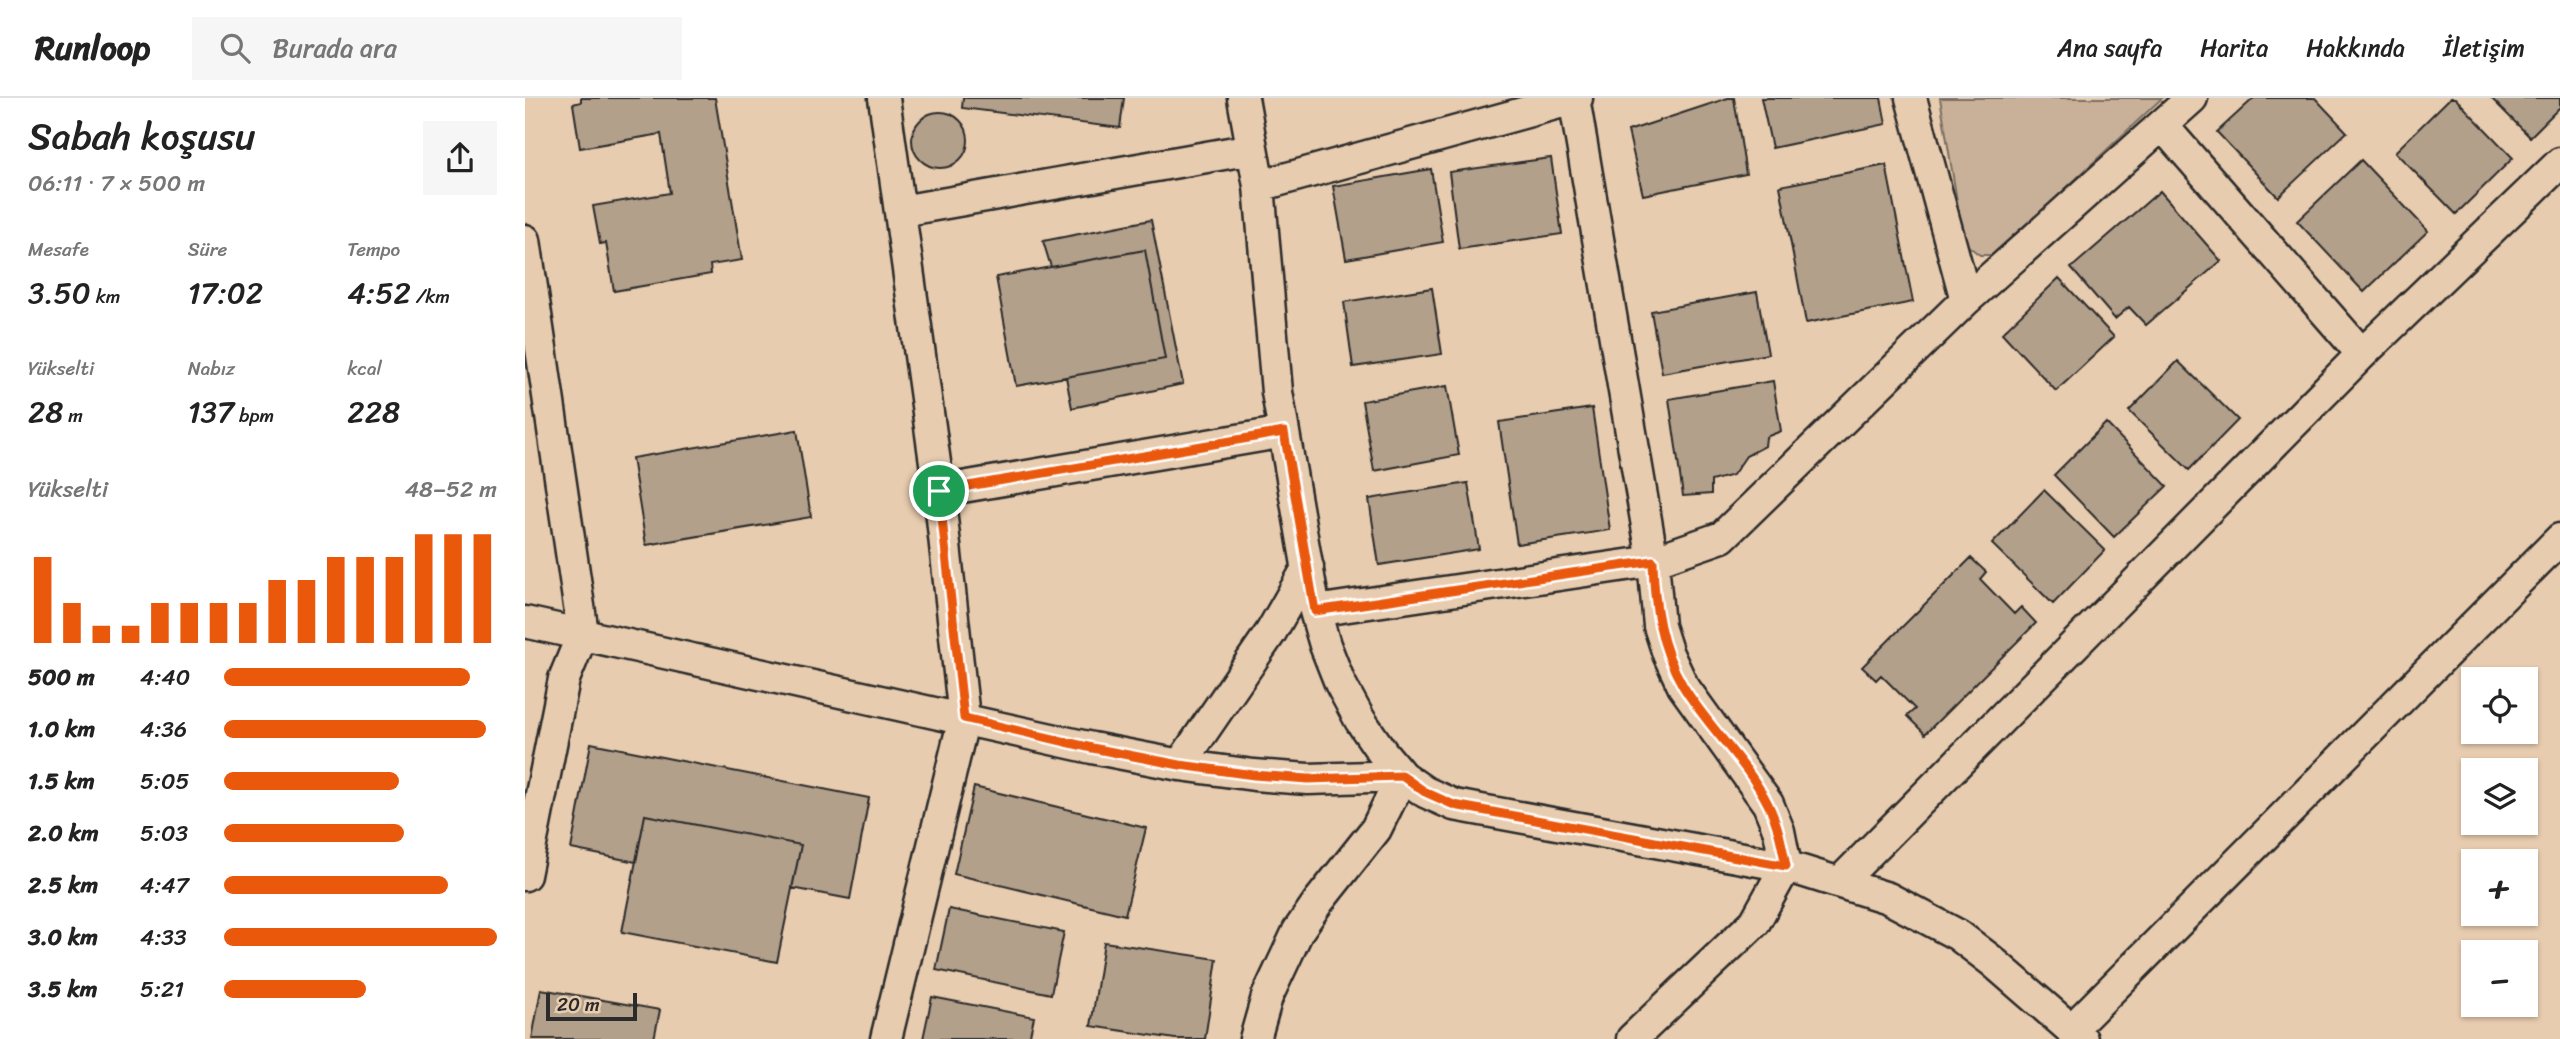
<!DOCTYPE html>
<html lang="tr">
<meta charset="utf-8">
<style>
:root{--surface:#fff;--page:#f6f6f6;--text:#222;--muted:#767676;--line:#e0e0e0;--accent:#ea580c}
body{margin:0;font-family:Sriracha,sans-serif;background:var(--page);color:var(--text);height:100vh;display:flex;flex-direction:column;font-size:26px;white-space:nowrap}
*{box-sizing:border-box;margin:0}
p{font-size:23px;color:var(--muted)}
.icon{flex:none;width:38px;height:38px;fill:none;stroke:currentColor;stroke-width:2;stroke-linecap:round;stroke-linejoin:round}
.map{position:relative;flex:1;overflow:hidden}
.side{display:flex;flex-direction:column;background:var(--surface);width:525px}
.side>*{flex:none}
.tools{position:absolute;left:1936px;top:569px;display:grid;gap:14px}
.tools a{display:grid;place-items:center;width:77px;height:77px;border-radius:0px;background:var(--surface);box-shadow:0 2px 5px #0004;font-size:35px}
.scale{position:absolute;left:21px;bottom:18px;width:91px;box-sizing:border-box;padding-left:7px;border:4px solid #2b2b2b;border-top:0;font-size:19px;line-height:24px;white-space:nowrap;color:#2b2b2b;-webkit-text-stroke:5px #e8ccaf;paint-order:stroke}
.pin{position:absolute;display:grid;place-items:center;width:60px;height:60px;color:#fff;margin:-30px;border:4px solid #fff;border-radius:50%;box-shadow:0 2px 7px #0007}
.round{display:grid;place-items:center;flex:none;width:74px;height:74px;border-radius:0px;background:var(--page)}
.head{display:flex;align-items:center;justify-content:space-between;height:119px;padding:0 28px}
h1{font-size:38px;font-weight:600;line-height:52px}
.stats{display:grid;grid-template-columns:repeat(3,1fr);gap:10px;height:119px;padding:7px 28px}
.stats div{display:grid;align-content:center}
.stats b{font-size:30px;font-weight:600}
.stats small{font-size:19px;font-weight:400}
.stats p{font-size:19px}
.chart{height:196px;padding:14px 28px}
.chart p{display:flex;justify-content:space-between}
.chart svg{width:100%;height:126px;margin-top:7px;stroke:var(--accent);stroke-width:6}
ul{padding:0 28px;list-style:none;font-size:23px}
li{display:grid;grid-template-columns:112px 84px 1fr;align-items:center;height:52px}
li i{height:18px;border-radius:9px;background:var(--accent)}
header{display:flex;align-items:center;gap:42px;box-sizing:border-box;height:98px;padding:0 35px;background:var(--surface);border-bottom:2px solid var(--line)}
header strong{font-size:33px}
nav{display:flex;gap:38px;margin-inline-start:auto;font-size:24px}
.search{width:490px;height:63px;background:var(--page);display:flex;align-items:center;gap:18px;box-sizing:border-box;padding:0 24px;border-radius:0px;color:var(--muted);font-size:26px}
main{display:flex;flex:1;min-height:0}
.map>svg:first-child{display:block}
.green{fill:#c9b199;stroke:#7a6e62;stroke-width:2}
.building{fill:#b3a08b;stroke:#2b2b2b;stroke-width:2}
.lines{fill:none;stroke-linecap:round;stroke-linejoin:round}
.street-casing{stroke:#2b2b2b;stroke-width:35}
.street{stroke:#e8ccaf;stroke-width:30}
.route-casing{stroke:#fff;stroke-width:14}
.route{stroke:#ea580c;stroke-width:9}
</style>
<header>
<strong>Runloop</strong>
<div class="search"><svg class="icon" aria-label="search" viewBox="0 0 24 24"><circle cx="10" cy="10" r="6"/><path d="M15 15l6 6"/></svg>Burada ara</div>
<nav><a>Ana sayfa</a><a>Harita</a><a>Hakkında</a><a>İletişim</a></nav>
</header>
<main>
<section class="side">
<div class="head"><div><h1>Sabah koşusu</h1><p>06:11 · 7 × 500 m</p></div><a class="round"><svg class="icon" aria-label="share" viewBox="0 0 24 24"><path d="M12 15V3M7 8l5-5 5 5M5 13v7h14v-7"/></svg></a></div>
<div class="stats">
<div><p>Mesafe</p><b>3.50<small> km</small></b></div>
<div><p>Süre</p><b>17:02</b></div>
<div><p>Tempo</p><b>4:52<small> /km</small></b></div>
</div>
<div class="stats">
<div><p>Yükselti</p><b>28<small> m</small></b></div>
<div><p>Nabız</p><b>137<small> bpm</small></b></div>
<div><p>kcal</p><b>228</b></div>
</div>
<div class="chart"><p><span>Yükselti</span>48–52 m</p>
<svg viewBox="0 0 160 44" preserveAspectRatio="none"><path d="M5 44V14M15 44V30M25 44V38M35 44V38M45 44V30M55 44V30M65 44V30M75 44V30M85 44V22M95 44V22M105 44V14M115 44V14M125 44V14M135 44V6M145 44V6M155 44V6"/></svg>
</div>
<ul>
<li><b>500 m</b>4:40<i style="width:90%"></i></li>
<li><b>1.0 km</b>4:36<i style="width:96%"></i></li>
<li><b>1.5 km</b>5:05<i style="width:64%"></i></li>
<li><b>2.0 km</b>5:03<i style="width:66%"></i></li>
<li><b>2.5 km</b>4:47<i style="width:82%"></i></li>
<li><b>3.0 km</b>4:33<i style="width:100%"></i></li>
<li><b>3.5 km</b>5:21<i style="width:52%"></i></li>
</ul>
</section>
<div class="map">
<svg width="2035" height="941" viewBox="0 0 2035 941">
<rect width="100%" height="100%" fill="#e8ccaf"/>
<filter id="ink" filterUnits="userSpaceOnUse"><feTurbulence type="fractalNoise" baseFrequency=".0143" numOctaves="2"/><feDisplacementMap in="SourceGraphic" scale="14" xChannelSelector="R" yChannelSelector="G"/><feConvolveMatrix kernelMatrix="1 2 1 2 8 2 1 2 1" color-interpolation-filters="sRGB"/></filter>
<g filter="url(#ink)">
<path class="green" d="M1415,0H1637L1470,157H1455L1439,145Z"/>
<path class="building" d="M56,0H190L217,162L185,167L186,176L89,193L81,145L75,146L68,108L145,95L136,36L55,50L48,6L56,4Z
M438,0H599L595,30L437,10Z
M1203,0H1209L1221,76L1118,97L1103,33Z
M1236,0H1356L1361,26L1247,50Z
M1729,0H1790L1822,34L1753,99L1692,34Z
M1925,0H1930L1988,60L1931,116L1870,54Z
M1966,0H2035V9L2005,39Z
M387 42a28 28 0 1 1 56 0a28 28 0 1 1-56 0Z
M1026,60L1037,136L934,151L924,74Z
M1836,62L1903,133L1839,194L1772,123Z
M1361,67L1388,204L1281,225L1255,88Z
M906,71L918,144L821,161L808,88Z
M1635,93L1696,163L1621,227L1604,209L1590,221L1546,170Z
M626,122L658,286L547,310L541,279L640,261L620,152L526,169L518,143Z
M620,152L640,261L491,288L471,179Z
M1534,180L1589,239L1531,293L1477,235Z
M907,190L917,256L828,269L819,204Z
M1232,194L1243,256L1137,275L1126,213Z
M1653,263L1713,322L1664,372L1604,313Z
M1248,283L1256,333L1241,339L1240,348L1221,358L1208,377L1186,383V396L1158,398L1144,301Z
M922,288L934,357L849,373L837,303Z
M1067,310L1085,432L992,446L974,324Z
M1581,325L1642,388L1589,439L1529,377Z
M272,332L286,419L121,447L107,360Z
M943,385L954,451L854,467L844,401Z
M1519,392L1580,452L1528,506L1467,446Z
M1446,460L1461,474L1455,481L1489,516L1496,509L1511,525L1400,636L1382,618L1390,611L1356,577L1351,582L1337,569Z
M66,645L344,700L325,801L267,790L276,747L120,717L111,764L46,751Z
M449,689L621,730L600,817L429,776Z
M120,717L276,747L252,864L97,834Z
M424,811L539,834L526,896L411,872Z
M579,844L692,861L680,941H650L566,928Z
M16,891L135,912L129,941H7Z
M407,899L509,919L504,941H398Z"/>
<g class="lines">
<g class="street-casing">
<path id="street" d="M359,0L414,393L439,620L361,941
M718,0L734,88L752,294L790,513L800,547L815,585L835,622L857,654L877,678L900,694L929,707L1261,768L1363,800L1433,837L1467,863L1557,941
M1049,0L1128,463L1134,528L1143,556L1158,588L1243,706L1254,733L1261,768L1230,824L1107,941
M1386,0L1441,202
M1637,27L1837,256
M734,88L1052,0
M376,113L727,51
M0,142L58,535L39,581L0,777
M414,393L759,334
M790,513L1128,463L1197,439L1441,202L1667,0
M0,524L567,650L655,667L729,677L783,681L877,678L851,731L793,804L773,833L742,899L730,941
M655,667L746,534L783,469
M1316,783L1837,256L2035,65
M1547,931L2035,441"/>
</g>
<use href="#street" class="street"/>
</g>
</g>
<g class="lines" filter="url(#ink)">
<g class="route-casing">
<path id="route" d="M759,334L790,513L1128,463C1129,507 1135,549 1158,588C1183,629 1221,663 1243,706C1253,726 1257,747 1261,768L929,707L900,694L877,678L783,681L729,677L655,667L567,650L439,620L414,393Z"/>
</g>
<use href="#route" class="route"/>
</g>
</svg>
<div class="tools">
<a><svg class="icon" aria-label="locate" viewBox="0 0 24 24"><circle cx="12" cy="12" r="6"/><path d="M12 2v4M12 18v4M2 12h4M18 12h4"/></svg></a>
<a><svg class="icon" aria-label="layers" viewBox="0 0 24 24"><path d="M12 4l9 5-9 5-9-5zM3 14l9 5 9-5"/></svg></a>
<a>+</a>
<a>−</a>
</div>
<div class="scale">20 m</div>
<div class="pin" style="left:414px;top:393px;background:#1e9e55"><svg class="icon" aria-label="arrive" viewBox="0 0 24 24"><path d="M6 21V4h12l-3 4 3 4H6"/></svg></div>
</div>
</main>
